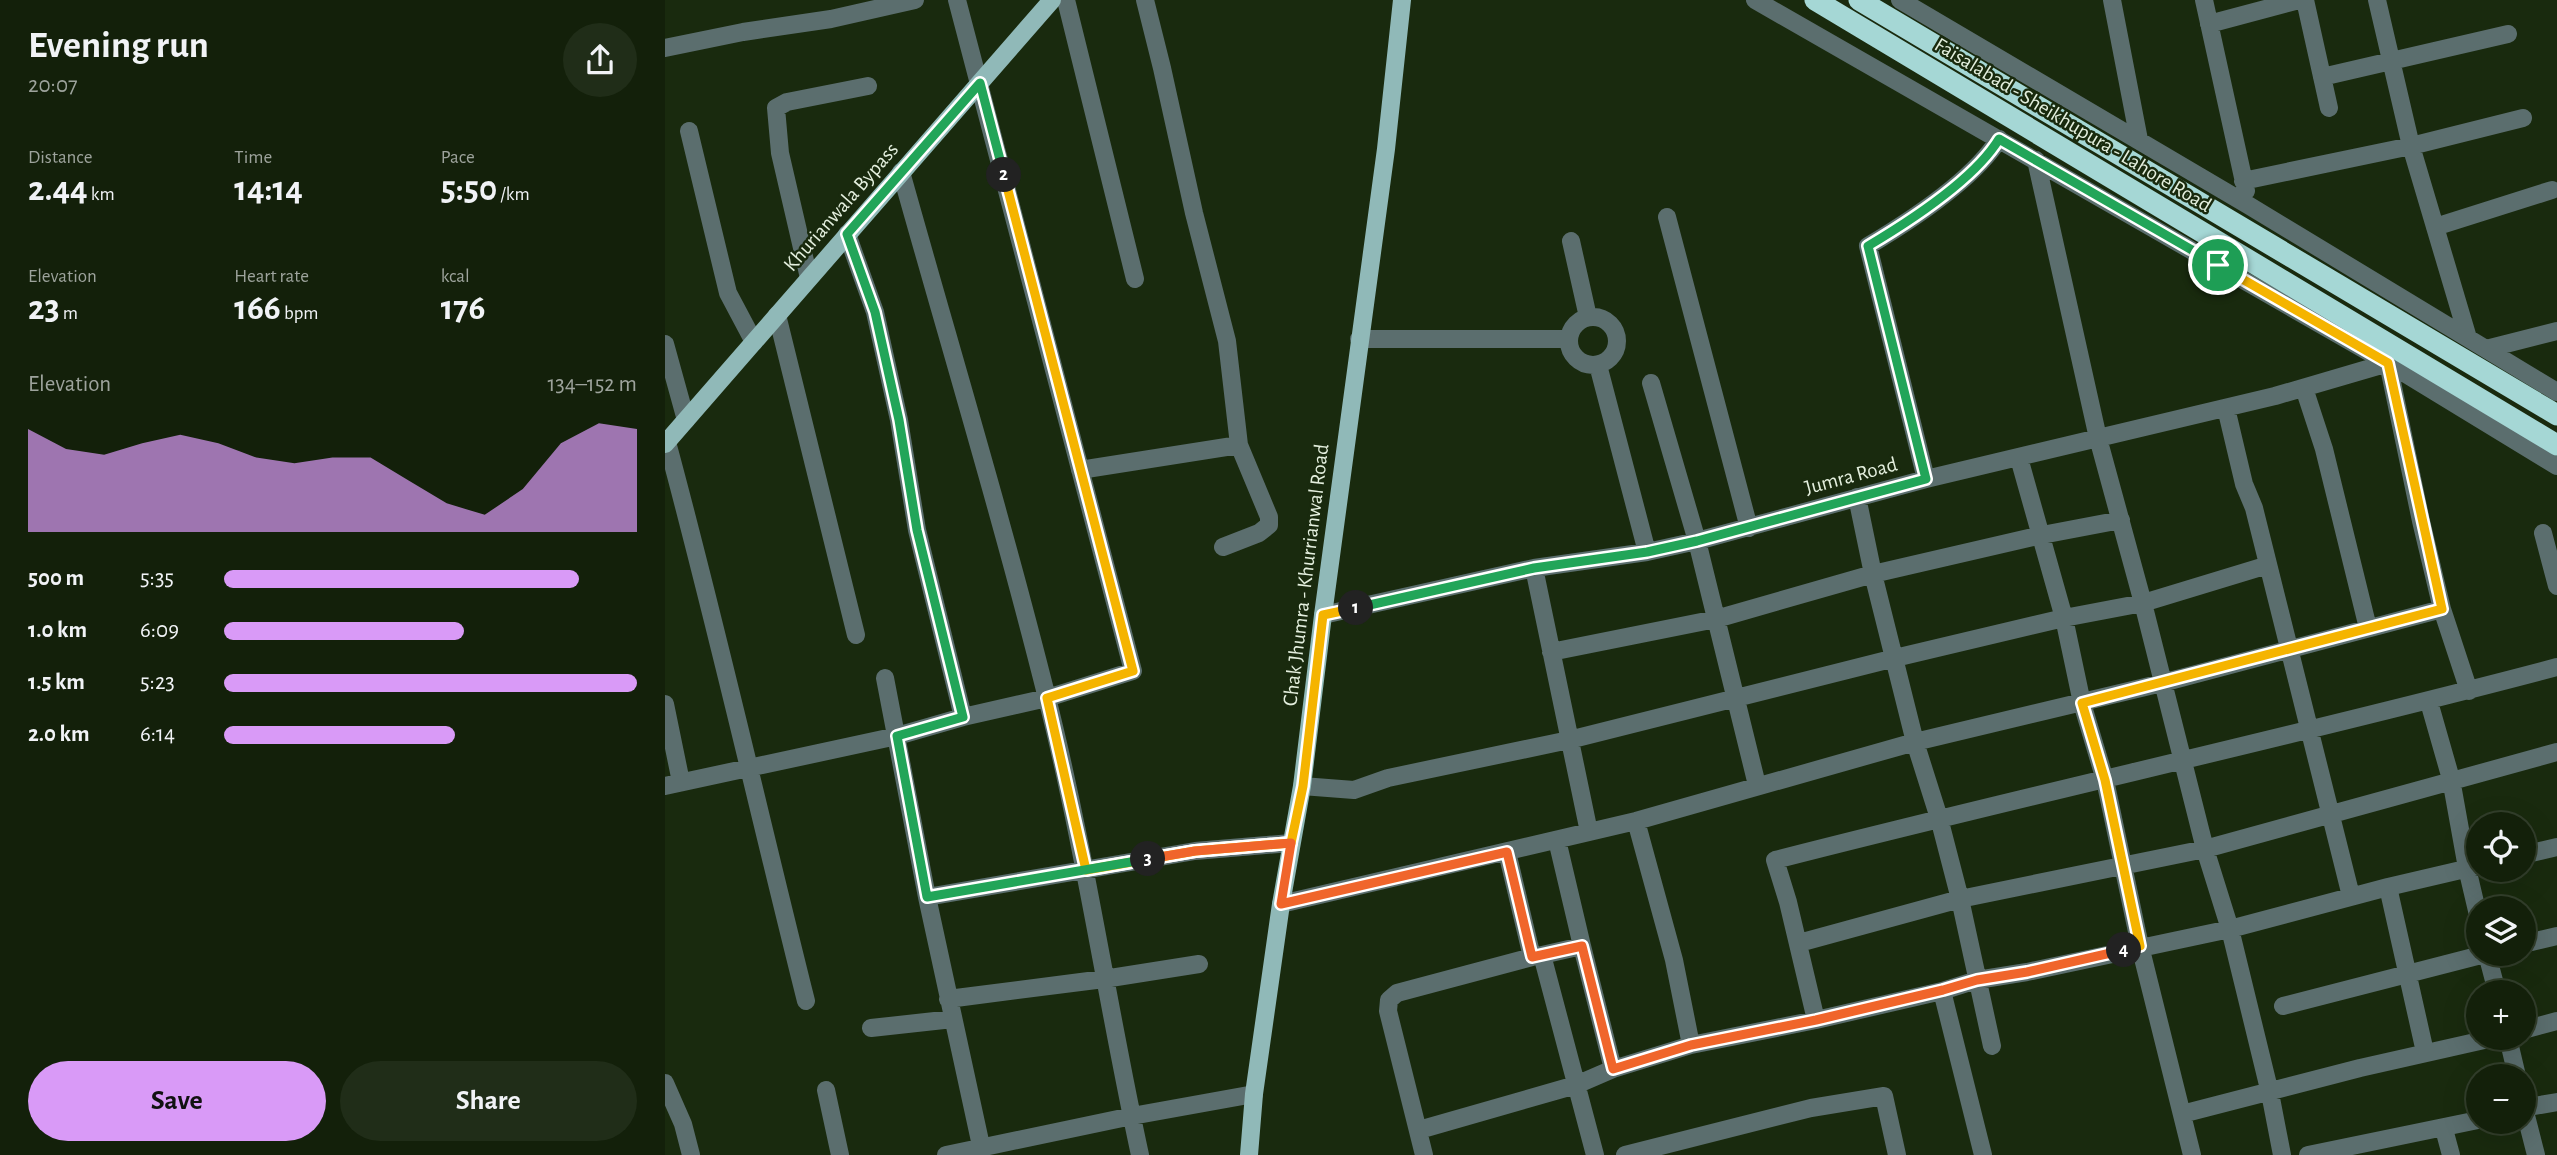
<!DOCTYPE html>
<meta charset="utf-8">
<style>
:root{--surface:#13200a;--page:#202d18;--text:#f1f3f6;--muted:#9da39c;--line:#323e2b;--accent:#d99af7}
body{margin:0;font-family:"Alegreya Sans",sans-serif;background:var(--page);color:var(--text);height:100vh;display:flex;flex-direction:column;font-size:26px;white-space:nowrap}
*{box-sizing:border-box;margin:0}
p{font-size:23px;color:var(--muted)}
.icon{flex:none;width:38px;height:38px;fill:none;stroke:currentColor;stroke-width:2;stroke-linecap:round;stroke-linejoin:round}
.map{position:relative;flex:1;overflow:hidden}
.sheet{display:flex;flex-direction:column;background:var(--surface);width:665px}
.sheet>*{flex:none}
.fabs{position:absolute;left:1801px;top:812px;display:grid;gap:14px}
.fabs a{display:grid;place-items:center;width:70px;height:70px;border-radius:50%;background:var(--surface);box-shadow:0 7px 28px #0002,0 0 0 2px var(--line);font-size:35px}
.pin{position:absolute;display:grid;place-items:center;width:60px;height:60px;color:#fff;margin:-30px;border:4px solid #fff;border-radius:50%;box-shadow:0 2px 7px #0007}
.km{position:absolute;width:35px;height:35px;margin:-18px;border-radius:50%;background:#222;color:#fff;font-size:19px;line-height:35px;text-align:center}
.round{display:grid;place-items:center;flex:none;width:74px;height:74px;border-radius:37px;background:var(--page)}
.headline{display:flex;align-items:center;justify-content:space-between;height:119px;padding:0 28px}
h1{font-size:38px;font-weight:700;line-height:52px}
.stats{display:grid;grid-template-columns:repeat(3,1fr);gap:10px;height:119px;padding:7px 28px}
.stats div{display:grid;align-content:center}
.stats b{font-size:35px;font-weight:700}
.stats small{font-size:19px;font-weight:400}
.stats p{font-size:19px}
.chart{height:196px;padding:14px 28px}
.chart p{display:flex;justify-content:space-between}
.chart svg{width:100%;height:126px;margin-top:7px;fill:var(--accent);opacity:.7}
.button{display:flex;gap:14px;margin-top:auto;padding:14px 28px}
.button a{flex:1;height:80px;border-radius:42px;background:var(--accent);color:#111;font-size:28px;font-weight:700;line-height:80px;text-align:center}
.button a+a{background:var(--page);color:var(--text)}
ul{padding:0 28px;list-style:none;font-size:23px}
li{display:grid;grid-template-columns:112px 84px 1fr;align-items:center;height:52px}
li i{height:18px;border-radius:9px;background:var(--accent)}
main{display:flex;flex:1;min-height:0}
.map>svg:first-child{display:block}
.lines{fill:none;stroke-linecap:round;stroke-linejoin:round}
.minor{stroke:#5b6e6e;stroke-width:18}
.major{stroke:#90b9b8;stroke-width:18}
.highway{stroke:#a5d7d5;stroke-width:21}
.split-1-casing{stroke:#fff;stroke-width:14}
.split-2-casing{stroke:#fff;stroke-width:14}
.split-3-casing{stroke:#fff;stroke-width:14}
.split-4-casing{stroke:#fff;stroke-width:14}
.split-5-casing{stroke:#fff;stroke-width:14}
.split-1{stroke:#22a559;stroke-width:9}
.split-2{stroke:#f5b400;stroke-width:9}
.split-3{stroke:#22a559;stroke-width:9}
.split-4{stroke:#f0652b;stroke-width:9}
.split-5{stroke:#f5b400;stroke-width:9}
.labels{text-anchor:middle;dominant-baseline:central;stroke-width:5;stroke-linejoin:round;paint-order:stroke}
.street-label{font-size:21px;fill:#e4efde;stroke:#192a0e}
</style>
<main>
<section class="sheet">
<div class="headline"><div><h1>Evening run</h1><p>20:07</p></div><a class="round"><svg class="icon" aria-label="share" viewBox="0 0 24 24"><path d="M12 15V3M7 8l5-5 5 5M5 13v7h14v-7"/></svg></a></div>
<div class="stats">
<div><p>Distance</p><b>2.44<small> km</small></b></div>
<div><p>Time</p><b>14:14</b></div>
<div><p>Pace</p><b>5:50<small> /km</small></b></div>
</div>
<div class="stats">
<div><p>Elevation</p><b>23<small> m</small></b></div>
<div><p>Heart rate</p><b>166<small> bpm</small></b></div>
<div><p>kcal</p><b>176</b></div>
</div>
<div class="chart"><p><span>Elevation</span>134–152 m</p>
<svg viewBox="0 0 160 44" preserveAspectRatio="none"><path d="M0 44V8L10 15L20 17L30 13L40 10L50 13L60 18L70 20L80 18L90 18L100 26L110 34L120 38L130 29L140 13L150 6L160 8V44z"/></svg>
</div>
<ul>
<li><b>500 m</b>5:35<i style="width:86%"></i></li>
<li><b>1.0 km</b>6:09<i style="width:58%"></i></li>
<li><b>1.5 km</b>5:23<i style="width:100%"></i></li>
<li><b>2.0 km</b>6:14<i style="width:56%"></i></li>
</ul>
<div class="button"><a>Save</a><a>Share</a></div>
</section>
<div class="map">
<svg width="1892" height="1155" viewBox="0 0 1892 1155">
<rect width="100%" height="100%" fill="#192a0e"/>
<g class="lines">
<path class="minor" d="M401,0L470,279
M480,0L497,68L529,213L562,341L574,445L604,517V525L594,533L558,547
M1090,0L1723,363L1892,466
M1235,0L1583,205L1892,392
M1447,0L1474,140
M1539,0L1581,191
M1640,0L1664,108
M1712,0L1746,146L1858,118
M1544,24L1634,0
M0,48L78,32L166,19L250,0
M1657,77L1843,34
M24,131L63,293L89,342
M1371,160L1433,438L1478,603L1540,849L1565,929L1605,1093L1617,1155
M236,172C285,347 338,522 382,698C420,849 442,1003 475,1155
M1578,181L1746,146L1803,338
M1002,217L1084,528
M1770,227L1887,190
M182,234L210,312L234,420L252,530L298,717
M906,241L923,317
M144,278L115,153L111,108L122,102L203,86
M112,315L191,635
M904 341a24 24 0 1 1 48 0a24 24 0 1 1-48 0Z
M694,339H904
M0,344L21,420
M1821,349L1892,331
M933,365L982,552
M986,383L1032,541L1092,785
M1639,388L1659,449L1703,628
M1561,408L1579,484L1589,508L1686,896
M2,442C52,627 94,814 141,1001
M1354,458L1399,618L1417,703L1440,780L1475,946L1527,1155
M415,470L574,445
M1261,479L1203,246C1245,221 1309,179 1334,139
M1192,497L1208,574L1250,742L1274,818L1295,899L1327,1046
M1878,533L1892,586
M869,568L924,832
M658,615L869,568L982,552L1032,541L1261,479L1610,396L1723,363L1756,521L1777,609L1804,691
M886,652L1051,619L1208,574L1377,535L1456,520
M220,678L262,897L318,1155
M1764,702L1786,779L1802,868L1813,915
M0,704L16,782
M0,786L232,736L298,717L382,698L468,671L292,0
M637,786L689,790L723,778L904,740L1230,658L1399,618L1478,603L1603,565
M971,821L1009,960L1026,1045
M842,852L867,957L877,955L930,1155
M1858,855L1892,847
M1723,887L1760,1052
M262,897L530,851L626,843
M616,904L971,821L1250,742L1497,683L1777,609
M1134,943L1295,899L1540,849L1892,752
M1858,944L1892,936
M917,946L948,1069
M1822,954L1832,992
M877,955L917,946L892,840
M1277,991L1318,1155
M283,999L439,979L534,964
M1618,1006L1820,954
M1151,1020L1123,902L1110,860C1370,793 1632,736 1892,667
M206,1028L288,1019
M1858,1030L1892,1021
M1843,1038L1852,1076
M0,1083L18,1124L26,1155
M161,1090L175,1155
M1858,1104L1871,1155
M1858,1108L1892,1102
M1517,1114L1695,1068L1828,1038
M1779,1129L1786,1155
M754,1130L911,1085L948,1069L1026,1045L1151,1020L1277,991L1312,980L1362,972L1565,929L1723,887L1813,866
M281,1155L467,1116L589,1094
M759,1155L723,1011L724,1000L732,993L867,957
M960,1155L1146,1108L1219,1096L1232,1155
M1643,1155L1813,1120"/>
<path class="major" d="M0,444L387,0
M584,1155L589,1094L616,904L637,786L658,615L721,149L737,0"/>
<path class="highway" d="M1150,0L1892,445
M1194,0L1892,415"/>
</g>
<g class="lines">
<g class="split-1-casing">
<path id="split-1" d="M691,608L869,568L982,552L1032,541L1261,479L1203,246C1245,221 1309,180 1334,139L1553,265"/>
</g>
<g class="split-2-casing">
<path id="split-2" d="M339,175L468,671L382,698L421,870L530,851L626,843L638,786L658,615L691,608"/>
</g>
<g class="split-3-casing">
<path id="split-3" d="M339,175L315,83L182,234L210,312L234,420L252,530L298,717L232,736L262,897L483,859"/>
</g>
<g class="split-4-casing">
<path id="split-4" d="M483,859L530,851L626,843L616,904L842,852L867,957L917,946L948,1069L1026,1045L1151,1020L1278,990L1312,980L1362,972L1459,950"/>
</g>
<g class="split-5-casing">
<path id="split-5" d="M1459,950L1475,946L1440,780L1417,703L1777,609L1723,363L1553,265"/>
</g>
<use href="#split-1" class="split-1"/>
<use href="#split-2" class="split-2"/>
<use href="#split-3" class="split-3"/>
<use href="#split-4" class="split-4"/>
<use href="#split-5" class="split-5"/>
</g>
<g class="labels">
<g class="street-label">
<text transform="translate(1408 125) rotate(31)">Faisalabad - Sheikhupura - Lahore Road</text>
<text transform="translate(176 207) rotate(-49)">Khurianwala Bypass</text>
<text transform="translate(1186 476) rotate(-15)">Jumra Road</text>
<text transform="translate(641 575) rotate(-83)">Chak Jhumra - Khurrianwal Road</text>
</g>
</g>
</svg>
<div class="fabs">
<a><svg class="icon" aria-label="locate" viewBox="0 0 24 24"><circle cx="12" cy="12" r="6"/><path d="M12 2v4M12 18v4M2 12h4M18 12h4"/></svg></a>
<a><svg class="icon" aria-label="layers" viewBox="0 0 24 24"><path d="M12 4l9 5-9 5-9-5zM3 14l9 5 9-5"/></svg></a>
<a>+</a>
<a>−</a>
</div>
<div class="pin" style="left:1553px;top:265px;background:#1e9e55"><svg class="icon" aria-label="arrive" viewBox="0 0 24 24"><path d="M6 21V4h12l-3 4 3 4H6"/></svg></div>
<b class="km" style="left:691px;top:608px">1</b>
<b class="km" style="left:339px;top:175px">2</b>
<b class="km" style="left:483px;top:859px">3</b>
<b class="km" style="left:1459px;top:950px">4</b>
</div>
</main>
